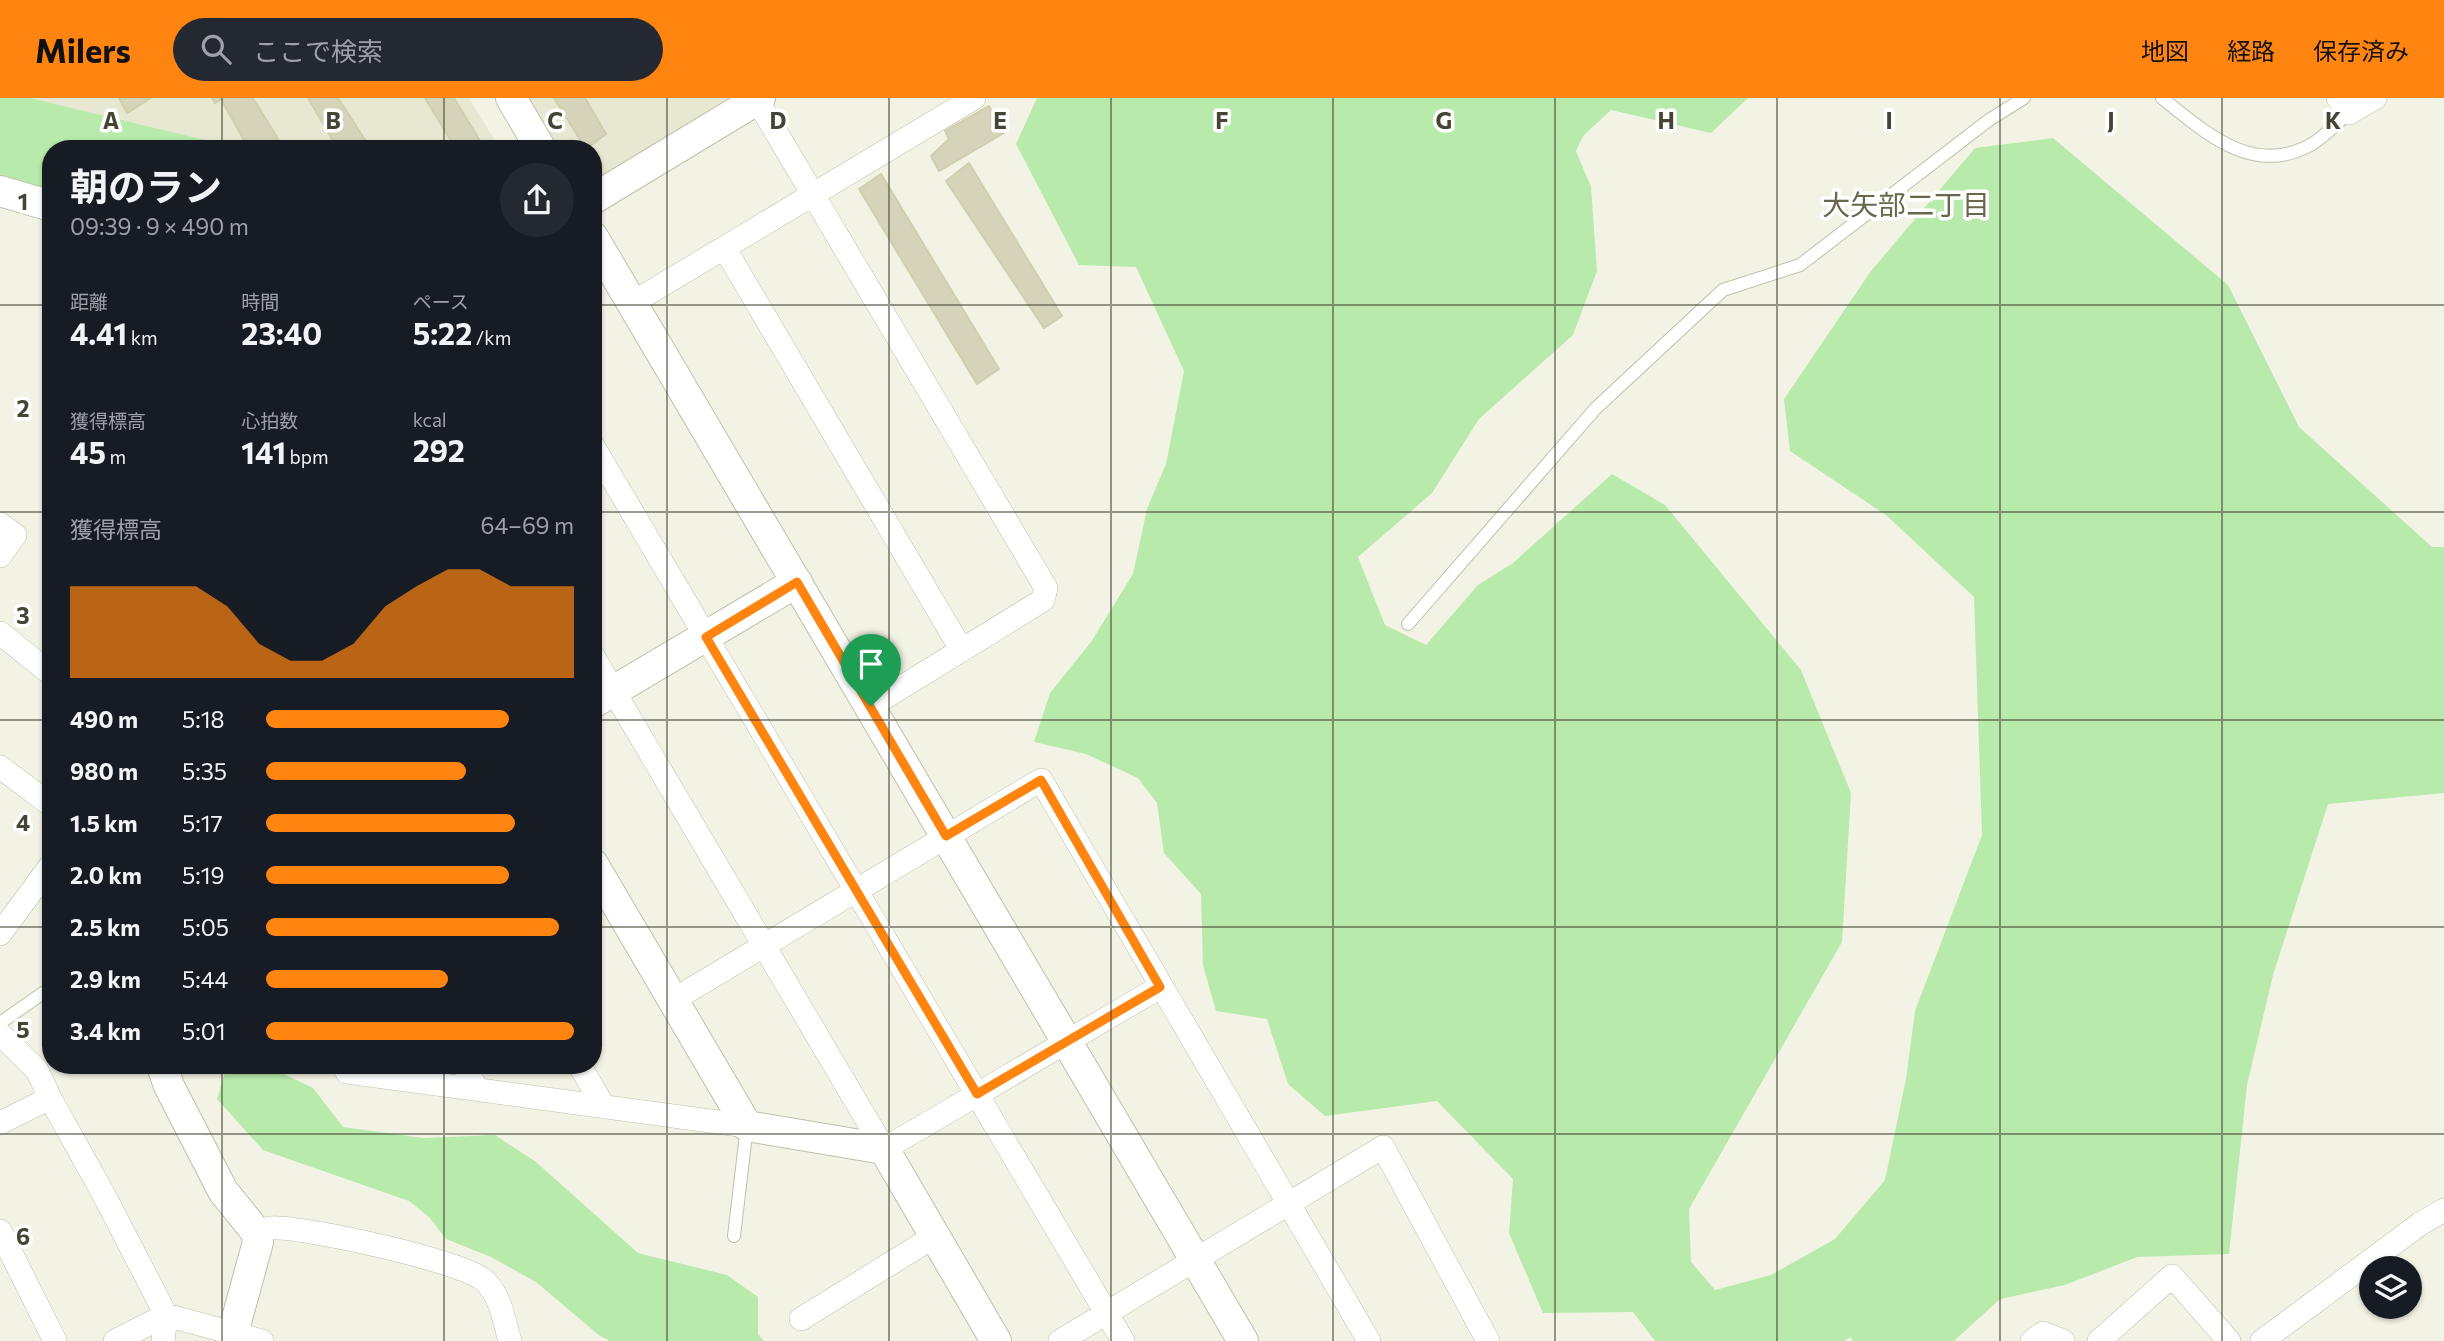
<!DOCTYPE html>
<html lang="ja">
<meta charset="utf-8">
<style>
:root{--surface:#171b24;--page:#242831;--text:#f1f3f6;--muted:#9ea1a6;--accent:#ff8410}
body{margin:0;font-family:Commissioner,"Noto Sans JP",sans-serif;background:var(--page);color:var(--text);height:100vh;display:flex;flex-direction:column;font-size:26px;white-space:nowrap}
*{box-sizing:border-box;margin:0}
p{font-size:23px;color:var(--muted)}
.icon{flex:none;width:38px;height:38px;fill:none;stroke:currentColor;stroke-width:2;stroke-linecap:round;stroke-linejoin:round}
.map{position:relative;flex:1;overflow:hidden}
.drawer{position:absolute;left:42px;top:42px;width:560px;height:934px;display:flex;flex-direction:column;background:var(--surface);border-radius:28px;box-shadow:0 2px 5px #0004}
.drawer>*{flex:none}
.tools{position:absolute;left:2359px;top:1158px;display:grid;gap:14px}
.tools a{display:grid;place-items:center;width:63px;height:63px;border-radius:50%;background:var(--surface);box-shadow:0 2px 5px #0004;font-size:35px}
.pin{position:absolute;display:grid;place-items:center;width:60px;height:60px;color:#fff;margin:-72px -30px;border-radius:50% 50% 50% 0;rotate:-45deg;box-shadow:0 0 7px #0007}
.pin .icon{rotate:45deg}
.round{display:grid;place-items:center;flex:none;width:74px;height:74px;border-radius:37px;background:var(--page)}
.overview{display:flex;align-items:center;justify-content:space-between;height:119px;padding:0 28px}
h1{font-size:38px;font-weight:700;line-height:52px}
.figures{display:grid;grid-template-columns:repeat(3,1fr);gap:10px;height:119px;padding:7px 28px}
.figures div{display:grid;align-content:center}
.figures b{font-size:30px;font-weight:700}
.figures small{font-size:19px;font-weight:400}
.figures p{font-size:19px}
.chart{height:196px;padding:14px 28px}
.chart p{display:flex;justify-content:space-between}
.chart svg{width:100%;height:126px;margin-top:7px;fill:var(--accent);opacity:.7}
ul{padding:0 28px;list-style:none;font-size:23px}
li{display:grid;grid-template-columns:112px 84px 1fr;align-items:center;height:52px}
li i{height:18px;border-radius:9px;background:var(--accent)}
header{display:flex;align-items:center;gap:42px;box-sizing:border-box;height:98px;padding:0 35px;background:var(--accent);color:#111}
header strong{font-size:33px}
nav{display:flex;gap:38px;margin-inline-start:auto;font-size:24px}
.search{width:490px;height:63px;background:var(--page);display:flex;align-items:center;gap:18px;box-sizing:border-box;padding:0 24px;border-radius:38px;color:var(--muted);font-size:26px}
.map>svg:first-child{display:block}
.residential{fill:#e7e7d2}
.green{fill:#b8eaab}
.building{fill:#d5d4ba;stroke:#d0cfad;stroke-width:2}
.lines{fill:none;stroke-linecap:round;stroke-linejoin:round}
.service-casing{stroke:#bfbfa7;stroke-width:14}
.minor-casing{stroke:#bfbfa7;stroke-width:24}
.tertiary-casing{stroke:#bfbfa7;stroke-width:32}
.path{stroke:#c1c197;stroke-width:3.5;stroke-dasharray:3.5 3.5;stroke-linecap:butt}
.service{stroke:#fff;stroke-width:12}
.minor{stroke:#fff;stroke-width:23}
.tertiary{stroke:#fff;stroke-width:30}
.route-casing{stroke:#fff;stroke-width:14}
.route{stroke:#ff8410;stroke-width:9}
.grid{fill:none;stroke:#464534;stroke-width:2;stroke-opacity:0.55}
.labels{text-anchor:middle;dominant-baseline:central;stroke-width:7;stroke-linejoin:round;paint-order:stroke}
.neighbourhood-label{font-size:28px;fill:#69674b;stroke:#fff}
.grid-label{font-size:23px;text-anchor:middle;font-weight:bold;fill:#464534;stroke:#fff;stroke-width:7;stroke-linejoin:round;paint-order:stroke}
</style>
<header>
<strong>Milers</strong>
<div class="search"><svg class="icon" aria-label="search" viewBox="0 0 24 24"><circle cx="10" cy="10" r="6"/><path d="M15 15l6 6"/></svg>ここで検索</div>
<nav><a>地図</a><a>経路</a><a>保存済み</a></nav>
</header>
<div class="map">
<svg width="2444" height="1243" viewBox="0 0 2444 1243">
<rect width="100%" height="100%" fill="#f3f3e5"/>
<path class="residential" d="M0,0H469L500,51H134Z
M526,0H734L593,85V51H557Z"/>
<path class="green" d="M0,0H30L242,51H51V95L0,78Z
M1037,0H1748L1711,35L1611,12L1583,38L1576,53L1591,89L1597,173L1573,237L1479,321L1432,395L1358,459L1385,527L1426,547L1478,487L1513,465L1612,376L1665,407L1801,572L1851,695L1842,844L1689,1111L1691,1164L1715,1192L1771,1177L1835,1141L1885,1082L1906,981L1915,913L1982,737L1974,499L1886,417L1790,353L1784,301L1871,173L1975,50L2053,40L2228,187L2299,329L2432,449H2444V695L2328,706L2273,877L2247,987L2229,1156L2137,1159L2065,1187L2000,1201L1954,1243H1853L1850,1239L1845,1243H1655L1633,1214L1543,1215L1509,1135L1513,1081L1437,1003L1325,1018L1288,986L1267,921L1216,913L1203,867L1201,796L1164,755L1157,705L1138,680L1086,656L1034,644L1050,595L1091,544L1133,476L1147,411L1166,366L1184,273L1136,169L1079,167L1016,46Z
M227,968H267L313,990L343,1029L423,1040L495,1037L536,1064L638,1155L727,1177L758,1199V1236L764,1243H610L600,1238L536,1184L491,1159L446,1141L429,1119L409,1103L263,1052L217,1001Z"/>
<path class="building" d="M119,0H151L127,15Z
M212,0H253L278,41L261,51H249L221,1L215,5Z
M308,0H338L371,51H338Z
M425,0H454L485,51H456Z
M554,0H585L606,36L586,51Z
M989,8L1004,35L939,73L931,58L949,41L945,33Z
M969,65L1062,218L1044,230L946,83Z
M881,76L999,271L977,286L859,91Z"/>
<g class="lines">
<g class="service-casing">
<path id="service" d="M2162,0C2205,34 2253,80 2312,46C2325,38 2337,25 2349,15
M1408,526L1596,310L1723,192L1800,167L1989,22L2024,0
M0,925L43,895L51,899
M734,1138L747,1028"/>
</g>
<g class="minor-casing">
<path id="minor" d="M2338,0L2349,15L2375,0
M757,2L1046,490L1043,502L871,608
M725,151L961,551
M632,205L974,0
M593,348L1123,1243
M0,426L15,437L0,458
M0,535L51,576
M593,558L884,1051L1160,889
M0,669L51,707
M0,836L51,767
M673,902L1041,682L1369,1243
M0,936L37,972L50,1000L104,1097L166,1217L163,1243
M343,968L347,974L747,1028
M464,968L477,991
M580,968L604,1009
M0,1025L50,1000
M0,1133L55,1243
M256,1134C263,1132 270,1129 277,1130C309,1130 468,1164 486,1184C501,1200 504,1222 510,1243
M801,1221L935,1138
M115,1243L166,1217L262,1243
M1060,1243L1383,1049L1488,1243
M2032,1243L2043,1235L2063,1243
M2099,1243L2172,1178L2229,1243
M2262,1243L2420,1126L2444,1112"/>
</g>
<g class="tertiary-casing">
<path id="tertiary" d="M511,0L541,51
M0,93L51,108
M593,101L760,0
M593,139L1243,1243
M593,605L797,484
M593,766L747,1028L884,1051L996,1243
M162,968L169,988L223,1093L256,1134L258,1144L233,1235"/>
</g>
<path class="path" d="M98,968L101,974L113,968"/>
<use href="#service" class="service"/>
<use href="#minor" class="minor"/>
<use href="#tertiary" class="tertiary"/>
</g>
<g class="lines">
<g class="route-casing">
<path id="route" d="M797,484L946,738L1041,682L1160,889L977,996L706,539Z"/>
</g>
<use href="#route" class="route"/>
</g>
<path class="grid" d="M222,0V51M444,0V51M667,0V1243M889,0V1243M1111,0V1243M1333,0V1243M1555,0V1243M1777,0V1243M2000,0V1243M2222,0V1243M0,207H51M593,207H2444M0,414H51M593,414H2444M0,622H51M593,622H2444M0,829H51M593,829H2444M222,968V1243M444,968V1243M0,1036H2444"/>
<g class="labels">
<g class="neighbourhood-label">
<text x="1906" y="106">大矢部二丁目</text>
</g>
</g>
<g class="grid-label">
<text x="111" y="31">A</text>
<text x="333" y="31">B</text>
<text x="555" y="31">C</text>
<text x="778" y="31">D</text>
<text x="1000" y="31">E</text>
<text x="1222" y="31">F</text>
<text x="1444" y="31">G</text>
<text x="1666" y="31">H</text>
<text x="1889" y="31">I</text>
<text x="2111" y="31">J</text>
<text x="2333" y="31">K</text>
<text x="23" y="112">1</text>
<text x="23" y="319">2</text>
<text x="23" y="526">3</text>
<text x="23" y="733">4</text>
<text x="23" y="940">5</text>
<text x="23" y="1147">6</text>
</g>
</svg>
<div class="tools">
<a><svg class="icon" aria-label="layers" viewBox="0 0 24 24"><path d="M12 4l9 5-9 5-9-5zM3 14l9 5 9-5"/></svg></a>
</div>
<div class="pin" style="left:871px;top:608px;background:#1e9e55"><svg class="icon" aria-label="arrive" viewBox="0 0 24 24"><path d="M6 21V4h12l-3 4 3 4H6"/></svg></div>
<section class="drawer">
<div class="overview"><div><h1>朝のラン</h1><p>09:39 · 9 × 490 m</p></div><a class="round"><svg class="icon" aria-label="share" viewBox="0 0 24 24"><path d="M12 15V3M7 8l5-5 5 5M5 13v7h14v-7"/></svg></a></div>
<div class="figures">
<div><p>距離</p><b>4.41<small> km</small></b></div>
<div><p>時間</p><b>23:40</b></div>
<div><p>ペース</p><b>5:22<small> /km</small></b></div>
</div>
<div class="figures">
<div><p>獲得標高</p><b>45<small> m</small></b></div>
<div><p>心拍数</p><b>141<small> bpm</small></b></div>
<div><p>kcal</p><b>292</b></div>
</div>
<div class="chart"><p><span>獲得標高</span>64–69 m</p>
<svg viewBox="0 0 160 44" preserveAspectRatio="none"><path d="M0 44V12L10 12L20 12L30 12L40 12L50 19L60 32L70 38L80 38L90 32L100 19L110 12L120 6L130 6L140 12L150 12L160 12V44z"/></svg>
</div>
<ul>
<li><b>490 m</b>5:18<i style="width:79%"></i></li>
<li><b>980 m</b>5:35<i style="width:65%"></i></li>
<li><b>1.5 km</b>5:17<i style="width:81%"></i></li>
<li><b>2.0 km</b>5:19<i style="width:79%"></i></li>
<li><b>2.5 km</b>5:05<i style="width:95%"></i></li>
<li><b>2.9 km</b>5:44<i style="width:59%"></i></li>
<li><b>3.4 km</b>5:01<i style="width:100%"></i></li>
</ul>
</section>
</div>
